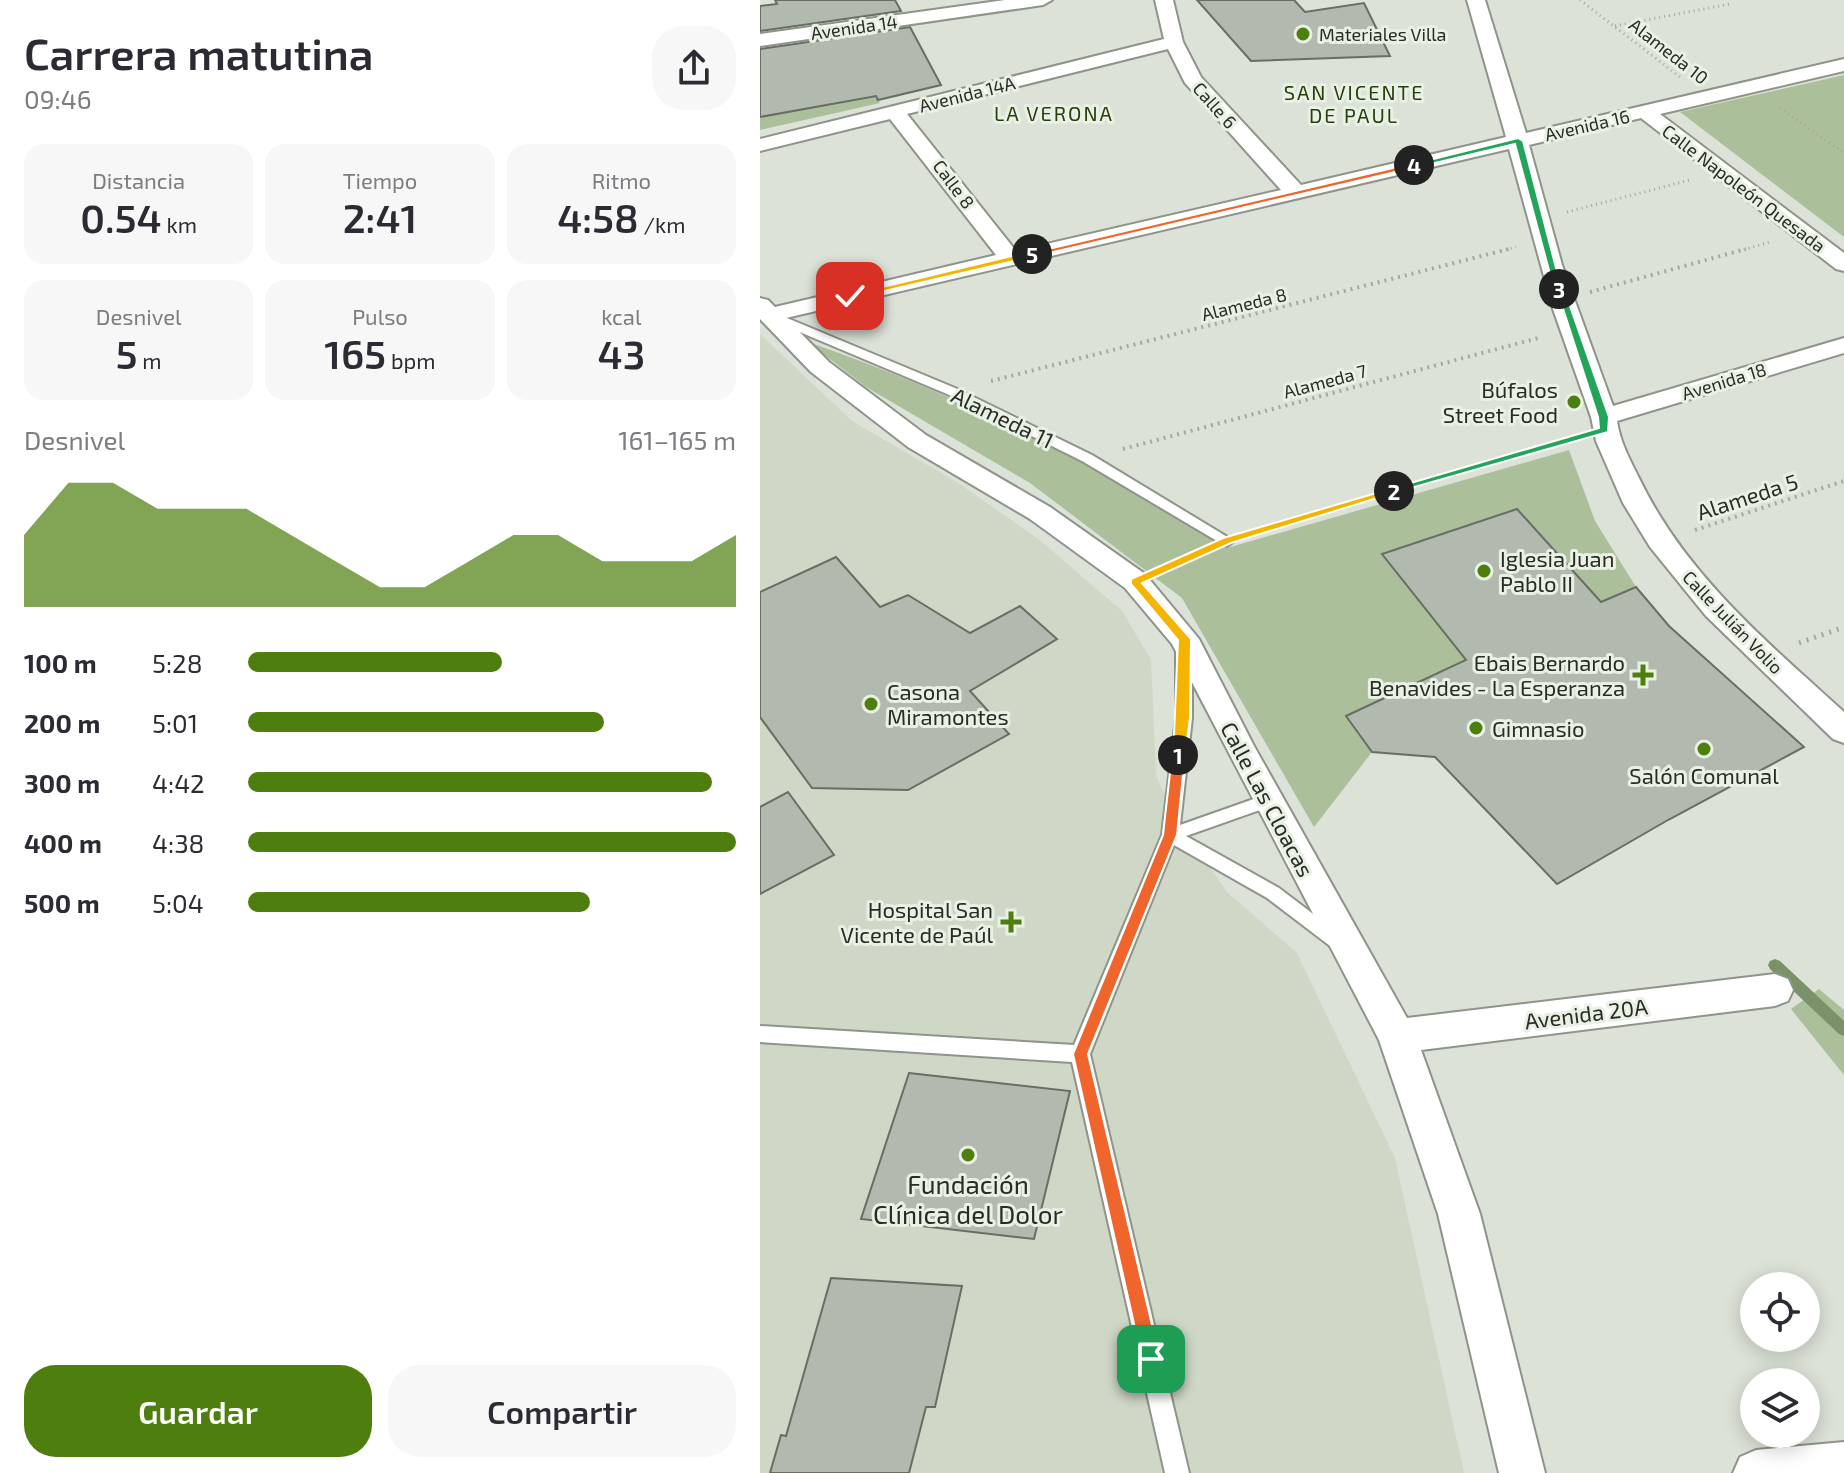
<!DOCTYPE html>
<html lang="es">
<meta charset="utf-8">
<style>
:root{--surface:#fff;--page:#f7f7f7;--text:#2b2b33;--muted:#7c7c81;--accent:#4d7e0e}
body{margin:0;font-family:"Exo 2",sans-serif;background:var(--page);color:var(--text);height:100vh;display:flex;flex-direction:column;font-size:30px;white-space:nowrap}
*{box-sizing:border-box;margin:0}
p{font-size:26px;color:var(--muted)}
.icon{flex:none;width:44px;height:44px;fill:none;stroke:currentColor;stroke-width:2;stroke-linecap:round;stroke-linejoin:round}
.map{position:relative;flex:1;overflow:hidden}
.panel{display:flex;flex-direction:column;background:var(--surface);width:760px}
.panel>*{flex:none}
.tools{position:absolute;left:980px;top:1272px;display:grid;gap:16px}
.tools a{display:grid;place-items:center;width:80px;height:80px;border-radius:50%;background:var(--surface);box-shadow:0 4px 20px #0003;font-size:40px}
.pin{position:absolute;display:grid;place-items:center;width:68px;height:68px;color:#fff;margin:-34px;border-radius:16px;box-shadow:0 4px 12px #0006}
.km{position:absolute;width:40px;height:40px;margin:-20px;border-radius:50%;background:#222;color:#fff;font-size:22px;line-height:40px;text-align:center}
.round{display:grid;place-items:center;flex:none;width:84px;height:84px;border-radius:32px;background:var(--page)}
.overview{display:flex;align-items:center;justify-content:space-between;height:136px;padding:0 24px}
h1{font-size:44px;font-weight:600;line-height:60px}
.figures{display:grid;grid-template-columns:repeat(3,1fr);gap:12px;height:136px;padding:8px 24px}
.figures div{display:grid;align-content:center;border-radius:20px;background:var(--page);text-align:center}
.figures b{font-size:40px;font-weight:600}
.figures small{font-size:22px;font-weight:400}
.figures p{font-size:22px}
.chart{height:224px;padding:16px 24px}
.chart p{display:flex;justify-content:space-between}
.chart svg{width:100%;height:144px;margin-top:8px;fill:var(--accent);opacity:.7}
.action{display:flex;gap:16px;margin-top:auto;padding:16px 24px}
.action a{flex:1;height:92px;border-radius:32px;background:var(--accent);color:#fff;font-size:32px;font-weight:600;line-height:92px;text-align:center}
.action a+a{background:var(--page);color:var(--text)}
ul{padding:0 24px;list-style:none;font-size:26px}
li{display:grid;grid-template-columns:128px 96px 1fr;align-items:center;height:60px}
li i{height:20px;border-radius:10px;background:var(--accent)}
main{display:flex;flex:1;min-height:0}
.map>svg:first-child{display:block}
.built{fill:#cfd8c7}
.green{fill:#aabf9a;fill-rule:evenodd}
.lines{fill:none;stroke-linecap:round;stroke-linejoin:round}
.stream{fill:#7b9269;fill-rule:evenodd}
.building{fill:#b2b9ae;stroke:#686e64;stroke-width:2}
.lane-casing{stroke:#8e9489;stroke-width:4}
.street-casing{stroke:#8e9489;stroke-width:4}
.path-far2{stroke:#a4a89f;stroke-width:3;stroke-dasharray:1 4;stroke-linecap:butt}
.path-far1{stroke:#a4a89f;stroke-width:4;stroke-dasharray:2 5;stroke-linecap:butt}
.path{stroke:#a4a89f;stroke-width:5;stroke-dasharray:2 6;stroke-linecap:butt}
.lane{fill:#fff;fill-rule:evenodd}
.street{fill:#fff;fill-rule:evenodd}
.split-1{fill:#f0652b;stroke:#fff;stroke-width:2}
.split-2{fill:#f5b400;stroke:#fff;stroke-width:2}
.split-3{fill:#22a559;stroke:#fff;stroke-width:2}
.split-4{fill:#22a559;stroke:#fff;stroke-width:2}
.split-5{fill:#f0652b;stroke:#fff;stroke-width:2}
.split-6{fill:#f5b400;stroke:#fff;stroke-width:2}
.poi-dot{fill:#4d7e0e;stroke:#e9f0e4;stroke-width:3}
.labels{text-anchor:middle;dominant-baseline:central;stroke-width:6;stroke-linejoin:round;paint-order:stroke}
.far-street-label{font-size:18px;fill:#292b27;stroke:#e9f0e4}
.far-poi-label{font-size:18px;fill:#292b27;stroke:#e9f0e4;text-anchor:start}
.far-neighbourhood-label{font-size:20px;letter-spacing:2px;fill:#273f0d;stroke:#e9f0e4}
.poi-label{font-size:22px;fill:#292b27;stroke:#e9f0e4;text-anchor:end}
.street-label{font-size:22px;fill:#292b27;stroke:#e9f0e4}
.near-poi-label{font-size:26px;fill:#292b27;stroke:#e9f0e4}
</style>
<main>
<section class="panel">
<div class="overview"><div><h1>Carrera matutina</h1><p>09:46</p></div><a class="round"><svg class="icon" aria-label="share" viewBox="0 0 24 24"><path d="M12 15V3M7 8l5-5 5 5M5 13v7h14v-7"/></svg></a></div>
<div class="figures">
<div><p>Distancia</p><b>0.54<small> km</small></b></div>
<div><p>Tiempo</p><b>2:41</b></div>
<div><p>Ritmo</p><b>4:58<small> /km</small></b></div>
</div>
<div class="figures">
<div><p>Desnivel</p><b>5<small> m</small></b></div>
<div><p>Pulso</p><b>165<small> bpm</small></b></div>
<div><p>kcal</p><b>43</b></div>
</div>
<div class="chart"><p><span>Desnivel</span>161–165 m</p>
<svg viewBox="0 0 160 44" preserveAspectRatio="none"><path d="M0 44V22L10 6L20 6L30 14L40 14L50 14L60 22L70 30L80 38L90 38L100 30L110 22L120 22L130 30L140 30L150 30L160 22V44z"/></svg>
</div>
<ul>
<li><b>100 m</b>5:28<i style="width:52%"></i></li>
<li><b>200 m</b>5:01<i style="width:73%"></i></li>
<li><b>300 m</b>4:42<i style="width:95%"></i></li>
<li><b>400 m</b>4:38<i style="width:100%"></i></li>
<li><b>500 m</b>5:04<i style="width:70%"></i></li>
</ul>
<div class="action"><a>Guardar</a><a>Compartir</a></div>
</section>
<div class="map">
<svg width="1084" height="1473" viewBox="0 0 1084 1473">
<rect width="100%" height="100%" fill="#dce2d7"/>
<path class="built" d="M0,334L92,421L200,484L281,541L363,612L391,660L396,775L414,815L466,891L537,953L635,1158L704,1473H0Z"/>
<path class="green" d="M84,42L120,103L0,130V117L56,106L0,55Z
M1084,75V237L920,112Z
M48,342C144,375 237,417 326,464C375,489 421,520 467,548L809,450L835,521L876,587L587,715L612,752L554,827L422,598L270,483L106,387ZM757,509L827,588L688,637L622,554Z
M1059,989L1084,1010V1075L1031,1009Z"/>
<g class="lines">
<path class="stream" d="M1015,959L1020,961L1084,1021V1036L1079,1034L1010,969L1008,965L1010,961Z"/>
</g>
<path class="building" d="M15,0H135L141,11L0,31V6L17,4Z
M437,0H534L545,12L604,3L630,56L491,61Z
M150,27L181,85L118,100L116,96L0,117V49Z
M757,509L841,602L876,587L909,626L1044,747L908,820L797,884L675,757L612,752L586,716L706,660L622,554Z
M76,557L120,607L148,595L210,633L260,606L297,639L210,691L249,734L148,790L52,788L0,717V592Z
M28,792L74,855L0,894V807Z
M149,1073L310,1091L274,1239L101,1219Z
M71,1278L202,1286L175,1407H166L149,1473H10L21,1435L26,1436Z"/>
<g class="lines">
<g class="lane-casing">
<path id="lane" d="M15,313L195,388L332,455L474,541L467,546L462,544L322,461L187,394L11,320V314Z
M424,643L432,648V718L420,825L508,794L514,795L516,800L514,805L426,836L519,888L586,939L589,944L586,949L580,952L574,949L507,898L414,845L330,1054L429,1473H405L312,1062L0,1042V1026L314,1045L402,835L416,718V648Z"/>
</g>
<g class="street-casing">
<path id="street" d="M245,0H292L283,5L0,46V34Z
M395,0H413L423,42L441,77L541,185L746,137L707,0H725L766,133L1084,59V71L900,114L1084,253V271L1076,269L881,118L769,145L802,265L853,406L1084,338V353L857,421C860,442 870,460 879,478C925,574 1007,642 1084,712V743L1073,739L946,616L890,547L863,503L836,441L831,417L793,309L749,149L26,318L69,362L166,435L290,507L385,574L439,639L494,746L647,1018L1015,974L1028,979L1033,990L1028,1001L1015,1006L661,1050L720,1214L785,1473H739L678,1214L619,1040L412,644L365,588L270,519L148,447L51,372L0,319V298L8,300L15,307L236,255L130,119L0,151V139L404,39ZM408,49L425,83L521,190L256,251L147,114Z
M1084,1442V1473H973L980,1457L996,1450Z"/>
</g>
<path class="path-far2" d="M820,0L920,77
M855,26L970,4
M1020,108L1084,153
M807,212L930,180
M741,251L756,247
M979,251L1010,242"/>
<path class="path-far1" d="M830,292L986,249
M231,381L749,249
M363,449L782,337
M935,530L1084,481
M492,533L816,438
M407,567L438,554"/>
<path class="path" d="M407,567L412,565
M1039,643L1084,627"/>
<use href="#lane" class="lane"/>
<use href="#street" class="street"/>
</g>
<path class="split-1" d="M418,750L425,755L417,835L328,1054L400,1359L398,1365L391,1368L385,1365L382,1359L313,1054L403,835L412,755Z"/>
<path class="split-2" d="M630,489L640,491L471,543L382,583L431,639L430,718L425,755L423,759H413L418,640L371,584V579L463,538Z"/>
<path class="split-3" d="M796,287L804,289L849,417L848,432L630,494V489L839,428L838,417Z"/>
<path class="split-4" d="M758,138L763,141L802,291L794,289L755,144L654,168L649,165Z"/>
<path class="split-5" d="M654,163L657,167L272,257L267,254Z"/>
<path class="split-6" d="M272,251L275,256L90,299L85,296Z"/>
<g class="poi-dot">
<circle cx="543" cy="34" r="8"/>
<circle cx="814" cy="402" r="8"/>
<circle cx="724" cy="571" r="8"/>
<path d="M879 663h8v8h8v8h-8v8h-8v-8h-8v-8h8z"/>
<circle cx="111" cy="704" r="8"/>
<circle cx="716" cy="728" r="8"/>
<circle cx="944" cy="749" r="8"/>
<path d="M247 910h8v8h8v8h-8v8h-8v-8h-8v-8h8z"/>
<circle cx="208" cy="1155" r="8"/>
</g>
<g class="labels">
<g class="far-street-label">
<text transform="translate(94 27) rotate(-8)">Avenida 14</text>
<text transform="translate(909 51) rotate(38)">Alameda 10</text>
<text transform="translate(207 94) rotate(-14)">Avenida 14A</text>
<text transform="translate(455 105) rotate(48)">Calle 6</text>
<text transform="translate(827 125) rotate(-13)">Avenida 16</text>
<text transform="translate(194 184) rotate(53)">Calle 8</text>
<text transform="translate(984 188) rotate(37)">Calle Napoleón Quesada</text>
<text transform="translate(484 304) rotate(-14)">Alameda 8</text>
<text transform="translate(565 381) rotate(-15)">Alameda 7</text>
<text transform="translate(964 381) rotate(-17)">Avenida 18</text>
<text transform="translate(973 622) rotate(46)">Calle Julián Volio</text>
</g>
<g class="far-poi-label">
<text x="559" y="34">Materiales Villa</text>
</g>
<g class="far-neighbourhood-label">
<text x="594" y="92">SAN VICENTE<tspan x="594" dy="23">DE PAUL</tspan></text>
<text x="294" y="113">LA VERONA</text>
</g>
<g class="poi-label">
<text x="798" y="389">Búfalos<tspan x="798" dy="25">Street Food</tspan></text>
<text x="740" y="558" text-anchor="start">Iglesia Juan<tspan x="740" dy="25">Pablo II</tspan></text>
<text x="865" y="662">Ebais Bernardo<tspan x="865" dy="25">Benavides - La Esperanza</tspan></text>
<text x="127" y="691" text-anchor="start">Casona<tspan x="127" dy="25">Miramontes</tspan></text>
<text x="732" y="728" text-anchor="start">Gimnasio</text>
<text x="944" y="775" text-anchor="middle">Salón Comunal</text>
<text x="233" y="909">Hospital San<tspan x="233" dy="25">Vicente de Paúl</tspan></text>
</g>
<g class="street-label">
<text transform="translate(243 417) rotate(26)">Alameda 11</text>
<text transform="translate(987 496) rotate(-18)">Alameda 5</text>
<text transform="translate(508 799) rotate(62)">Calle Las Cloacas</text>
<text transform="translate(826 1013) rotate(-7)">Avenida 20A</text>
</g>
<g class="near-poi-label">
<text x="208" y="1183">Fundación<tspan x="208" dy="30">Clínica del Dolor</tspan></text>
</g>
</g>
</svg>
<div class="tools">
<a><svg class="icon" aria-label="locate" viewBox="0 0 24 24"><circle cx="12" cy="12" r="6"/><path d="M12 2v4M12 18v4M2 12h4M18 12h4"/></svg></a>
<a><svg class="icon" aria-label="layers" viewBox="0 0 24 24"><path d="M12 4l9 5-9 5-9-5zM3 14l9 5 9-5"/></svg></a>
</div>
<div class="pin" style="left:391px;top:1359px;background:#1e9e55"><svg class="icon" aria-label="arrive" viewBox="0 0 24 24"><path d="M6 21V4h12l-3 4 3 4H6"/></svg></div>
<div class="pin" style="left:90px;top:296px;background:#d93025"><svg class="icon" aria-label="check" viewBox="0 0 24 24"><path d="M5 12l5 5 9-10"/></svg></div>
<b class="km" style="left:418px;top:755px">1</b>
<b class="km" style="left:634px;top:491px">2</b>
<b class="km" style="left:799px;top:289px">3</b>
<b class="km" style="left:654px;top:165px">4</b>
<b class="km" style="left:272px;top:254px">5</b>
</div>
</main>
